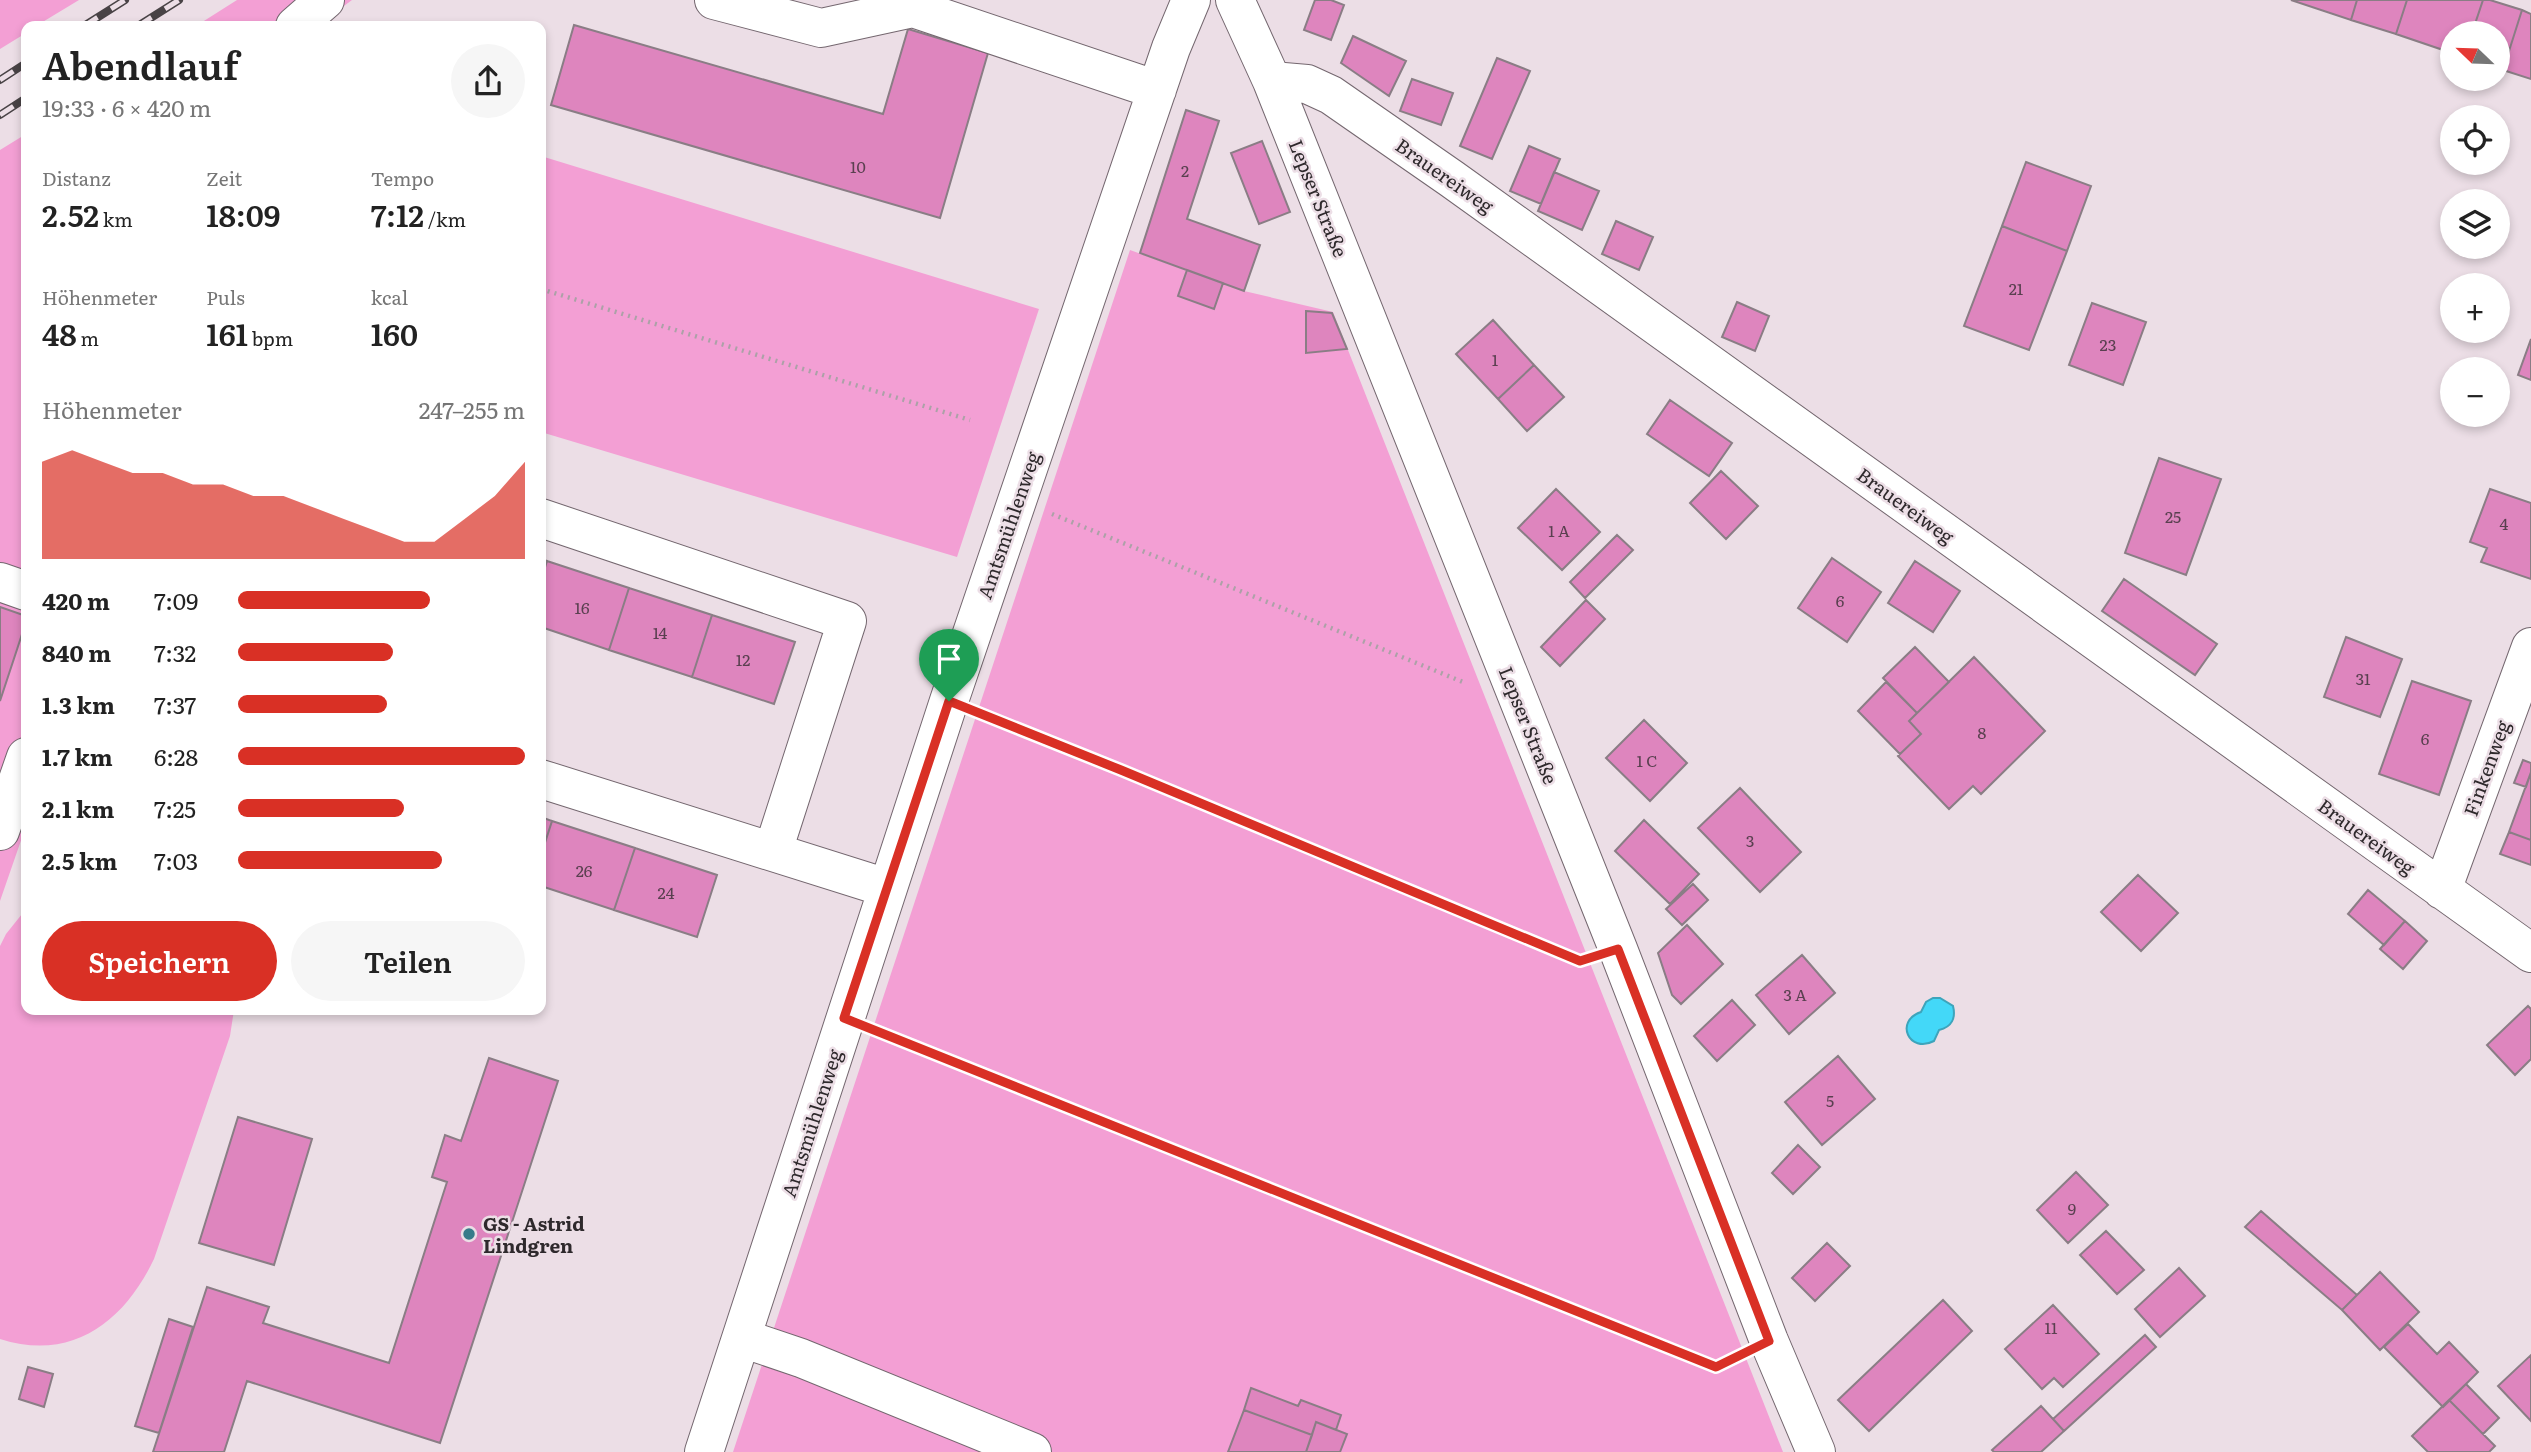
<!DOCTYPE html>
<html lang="de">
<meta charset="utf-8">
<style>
:root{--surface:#fff;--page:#f6f6f6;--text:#222;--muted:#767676;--accent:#d93025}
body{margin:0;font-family:Literata,serif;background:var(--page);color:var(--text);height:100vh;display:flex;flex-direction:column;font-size:26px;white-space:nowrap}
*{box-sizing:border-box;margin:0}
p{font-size:23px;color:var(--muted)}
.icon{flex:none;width:38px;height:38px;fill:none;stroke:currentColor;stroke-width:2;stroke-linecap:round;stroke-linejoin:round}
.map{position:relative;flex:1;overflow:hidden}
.side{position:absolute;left:21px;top:21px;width:525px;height:994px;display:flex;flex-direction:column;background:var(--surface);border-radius:14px;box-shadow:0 4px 10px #0003}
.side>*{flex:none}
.needle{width:46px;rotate:293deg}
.buttons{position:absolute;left:2440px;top:21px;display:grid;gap:14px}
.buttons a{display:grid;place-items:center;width:70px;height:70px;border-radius:50%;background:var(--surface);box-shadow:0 4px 10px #0003;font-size:35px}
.pin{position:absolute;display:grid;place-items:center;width:60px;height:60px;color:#fff;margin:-72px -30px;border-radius:50% 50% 50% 0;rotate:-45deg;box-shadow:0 0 7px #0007}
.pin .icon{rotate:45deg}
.round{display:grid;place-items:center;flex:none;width:74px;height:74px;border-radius:37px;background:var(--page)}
.summary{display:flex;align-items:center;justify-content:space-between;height:119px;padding:0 21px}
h1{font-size:38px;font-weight:600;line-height:52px}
.metrics{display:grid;grid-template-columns:repeat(3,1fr);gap:10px;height:119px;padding:7px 21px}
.metrics div{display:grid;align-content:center}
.metrics b{font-size:30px;font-weight:600}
.metrics small{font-size:19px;font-weight:400}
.metrics p{font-size:19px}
.chart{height:196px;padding:14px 21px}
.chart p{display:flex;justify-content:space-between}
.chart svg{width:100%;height:126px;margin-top:7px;fill:var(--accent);opacity:.7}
.action{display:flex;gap:14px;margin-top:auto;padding:14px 21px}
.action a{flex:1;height:80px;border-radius:42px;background:var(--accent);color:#fff;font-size:28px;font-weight:600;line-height:80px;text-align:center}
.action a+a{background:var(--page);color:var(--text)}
ul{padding:0 21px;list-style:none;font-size:23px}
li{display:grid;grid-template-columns:112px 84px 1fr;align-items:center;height:52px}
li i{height:18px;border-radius:9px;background:var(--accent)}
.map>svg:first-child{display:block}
.green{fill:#f39fd4}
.water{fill:#43d8f8;stroke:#3da4bb;stroke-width:2}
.building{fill:#de85be;stroke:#8a7d85;stroke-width:2}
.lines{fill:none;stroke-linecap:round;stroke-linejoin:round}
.minor-casing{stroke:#74676f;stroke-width:40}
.path{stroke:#aca1a7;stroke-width:4.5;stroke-dasharray:2 5;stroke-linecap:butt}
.minor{stroke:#fff;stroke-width:38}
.rail-casing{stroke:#494346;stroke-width:8}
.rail{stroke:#ecdee6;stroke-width:5;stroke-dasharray:16;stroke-linecap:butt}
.route-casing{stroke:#fff;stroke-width:14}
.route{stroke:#d93025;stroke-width:9}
.poi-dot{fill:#377b8a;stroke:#ecdee6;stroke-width:2.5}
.labels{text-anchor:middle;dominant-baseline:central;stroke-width:5;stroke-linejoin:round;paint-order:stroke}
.number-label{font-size:16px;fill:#5a4050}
.street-label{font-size:19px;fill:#2e292c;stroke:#ecdee6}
.poi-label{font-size:19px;font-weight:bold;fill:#2e292c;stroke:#ecdee6;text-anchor:start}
</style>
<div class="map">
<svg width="2531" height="1452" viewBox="0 0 2531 1452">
<rect width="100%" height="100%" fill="#ecdee6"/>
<path class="green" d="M0,0H79L36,26H26V33L0,49Z
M237,0H352L317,26H196Z
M26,134V826L0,901V150Z
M541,156L1039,309L957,557L541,432Z
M1130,250L1244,291L1333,312L1783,1452H733Z
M26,909V1010H234L230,1036L154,1259C124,1322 72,1362 0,1339V946L6,934Z"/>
<path class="water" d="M1933,998H1940L1953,1006C1956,1018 1952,1027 1939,1030L1934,1041C1909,1054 1894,1021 1921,1012L1926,1002Z"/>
<path class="building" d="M1315,0H1331L1344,5L1331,40L1304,30Z
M2291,0H2357L2351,20Z
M2357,0H2407L2396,34L2351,20Z
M2407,0H2483L2472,33H2452V53L2396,34Z
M2483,0H2490L2522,10L2503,70L2497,68V33H2472Z
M2522,10L2531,14V79L2503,70Z
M574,25L883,114L908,29L988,53L940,218L551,105Z
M1353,36L1406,61L1389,96L1341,63Z
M1497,58L1530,71L1492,159L1460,146Z
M1412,79L1453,93L1441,125L1400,111Z
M1186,110L1219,121L1187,219L1260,245L1244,291L1140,253Z
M1262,141L1290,212L1259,224L1231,153Z
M1529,146L1560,159L1541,204L1510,191Z
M2026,162L2091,186L2067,251L2002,226Z
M1554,172L1599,191L1582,230L1538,211Z
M1616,221L1653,237L1639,270L1602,254Z
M2002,226L2067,251L2029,350L1964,326Z
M1187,270L1223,283L1214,309L1178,296Z
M1737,302L1769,316L1755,351L1722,337Z
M2092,303L2146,322L2123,385L2069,365Z
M1306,311L1332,313L1347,349L1306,353Z
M1493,320L1534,365L1498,399L1456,354Z
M2531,339V380L2518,375Z
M1534,365L1564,397L1527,431L1498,399Z
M1670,400L1732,443L1709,476L1647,434Z
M2159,458L2221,479L2186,575L2125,553Z
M1721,471L1758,506L1726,539L1690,503Z
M1556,489L1600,532L1562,570L1518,528Z
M2490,489L2531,503V579L2481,562L2487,548L2470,542Z
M1617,535L1633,550L1585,598L1570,582Z
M1832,558L1881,592L1847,642L1798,608Z
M541,559L547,561L541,580Z
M547,561L629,588L609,650L541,627V580Z
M1915,561L1960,591L1933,632L1888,603Z
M2124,579L2217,644L2195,675L2102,611Z
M629,588L712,615L692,677L609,650Z
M1586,600L1605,619L1560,666L1541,647Z
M0,607L26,616V622L0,701Z
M712,615L795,642L774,704L692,677Z
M2346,637L2402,659L2380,717L2324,697Z
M1915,647L1949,682L1917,713L1883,678Z
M1974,657L2045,731L1981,794L1973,786L1949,809L1898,756L1921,734L1909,721Z
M2412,681L2471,701L2439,795L2379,774Z
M1886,682L1917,713L1909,721L1921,734L1900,754L1858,711Z
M1644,720L1687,763L1650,801L1606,758Z
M2523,760L2531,763V772L2526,787L2514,783Z
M2531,772V840L2509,832Z
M1740,788L1801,852L1760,892L1698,828Z
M541,817L552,821L541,855Z
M1644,820L1699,874L1670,904L1615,851Z
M552,821L635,848L614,910L541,886V855Z
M2509,832L2531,840V865L2500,854Z
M635,848L717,875L697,937L614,910Z
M2138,875L2178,913L2141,951L2101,912Z
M1693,884L1708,900L1682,925L1666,909Z
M2368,890L2405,921L2384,945L2348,914Z
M2405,921L2427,941L2403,969L2380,949Z
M1687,925L1723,964L1681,1004L1672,995L1658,953Z
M1802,955L1835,993L1789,1034L1756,995Z
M1732,1000L1755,1025L1717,1061L1694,1036Z
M2528,1006L2531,1009V1059L2515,1075L2487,1045Z
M1838,1056L1875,1099L1822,1145L1785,1102Z
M489,1058L558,1081L440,1443L247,1381L224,1452H153L207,1287L269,1307L263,1323L389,1363L447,1182L432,1177L445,1135L461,1141Z
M238,1117L312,1139L274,1265L199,1243Z
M1798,1145L1820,1167L1793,1194L1772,1173Z
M2076,1172L2108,1205L2068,1243L2037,1210Z
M2261,1211L2357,1295L2342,1310L2245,1227Z
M2106,1231L2144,1270L2117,1294L2080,1255Z
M1827,1243L1850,1266L1815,1301L1792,1278Z
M2179,1268L2205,1296L2160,1337L2135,1309Z
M2380,1272L2419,1312L2380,1350L2342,1310Z
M1943,1300L1972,1331L1869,1431L1838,1400Z
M2053,1305L2099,1354L2063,1387L2054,1378L2042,1389L2005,1349Z
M169,1319L193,1327L159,1433L135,1426Z
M2408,1324L2437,1354L2449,1342L2478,1372L2443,1407L2384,1347Z
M2145,1335L2156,1347L2064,1431L2053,1419Z
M2531,1355V1421L2498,1386Z
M28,1367L53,1374L44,1407L19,1399Z
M2466,1384L2499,1418L2483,1434L2449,1400Z
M1251,1388L1298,1406L1301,1400L1341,1415L1336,1430L1316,1422L1312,1435L1244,1410Z
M2449,1400L2495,1446L2489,1452H2428L2412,1436Z
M2041,1406L2064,1431L2041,1452H1994L1992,1450Z
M1244,1410L1312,1435L1306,1452H1228Z
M1316,1422L1347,1434L1340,1452H1306Z"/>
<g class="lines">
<g class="minor-casing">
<path id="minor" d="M714,0L821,28L913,8L1157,90
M1235,0L1272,81L1618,949L1769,1341L1816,1452
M295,26L325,0
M1272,81L1307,84L1331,95L1452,179L2531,953
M541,518L847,621L773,851
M0,582L26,591
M541,779L887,888
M0,831L26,757
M2442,890L2531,647
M742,1338L801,1358L1032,1452
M704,1452L949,701L1171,48L1191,0"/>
</g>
<path class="path" d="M541,289L970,420
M1052,514L1463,682
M985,716L1579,961
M882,1033L1716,1367L1734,1358"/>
<use href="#minor" class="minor"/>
<g class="rail-casing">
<path id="rail" d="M84,26L125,0
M138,26L179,0
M0,80L26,63
M0,115L26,98"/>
</g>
<use href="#rail" class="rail"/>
</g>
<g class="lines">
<g class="route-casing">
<path id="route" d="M949,701L1121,770L1580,961L1618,949L1769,1341L1716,1367L844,1018Z"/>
</g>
<use href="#route" class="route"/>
</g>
<circle class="poi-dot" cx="469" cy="1234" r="7"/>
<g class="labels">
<g class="number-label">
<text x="858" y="166">10</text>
<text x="1185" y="170">2</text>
<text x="2016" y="288">21</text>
<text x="2108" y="344">23</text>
<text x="1495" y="359">1</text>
<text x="2173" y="516">25</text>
<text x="2504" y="523">4</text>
<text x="1559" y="530">1 A</text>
<text x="1840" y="600">6</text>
<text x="582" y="607">16</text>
<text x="660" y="632">14</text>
<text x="743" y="659">12</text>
<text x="2363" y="678">31</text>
<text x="1982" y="732">8</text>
<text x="2425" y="738">6</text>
<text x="1647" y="760">1 C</text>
<text x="1750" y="840">3</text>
<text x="584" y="870">26</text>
<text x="666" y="892">24</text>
<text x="1795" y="994">3 A</text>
<text x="1830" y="1100">5</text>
<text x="2072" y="1208">9</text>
<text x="2051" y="1327">11</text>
</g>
<g class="street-label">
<text transform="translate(1445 175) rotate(35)">Brauereiweg</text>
<text transform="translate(1319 198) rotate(68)">Lepser Straße</text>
<text transform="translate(1906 505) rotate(36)">Brauereiweg</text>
<text transform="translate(1008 525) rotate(-71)">Amtsmühlenweg</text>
<text transform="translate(1529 725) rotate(68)">Lepser Straße</text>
<text transform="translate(2486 768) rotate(-70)">Finkenweg</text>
<text transform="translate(2367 836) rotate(36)">Brauereiweg</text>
<text transform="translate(811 1123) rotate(-72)">Amtsmühlenweg</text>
</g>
<g class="poi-label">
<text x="483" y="1223">GS - Astrid<tspan x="483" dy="22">Lindgren</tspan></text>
</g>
</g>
</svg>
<div class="buttons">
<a><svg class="needle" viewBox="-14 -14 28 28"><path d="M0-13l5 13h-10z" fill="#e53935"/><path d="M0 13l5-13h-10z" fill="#767676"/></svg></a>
<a><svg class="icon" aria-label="locate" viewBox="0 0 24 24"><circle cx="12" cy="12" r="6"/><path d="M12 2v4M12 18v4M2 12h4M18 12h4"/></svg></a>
<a><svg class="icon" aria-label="layers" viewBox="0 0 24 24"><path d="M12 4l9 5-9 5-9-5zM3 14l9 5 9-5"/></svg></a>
<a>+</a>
<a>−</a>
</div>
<div class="pin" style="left:949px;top:701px;background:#1e9e55"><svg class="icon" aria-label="arrive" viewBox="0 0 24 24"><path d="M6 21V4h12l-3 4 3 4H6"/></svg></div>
<section class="side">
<div class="summary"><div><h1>Abendlauf</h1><p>19:33 · 6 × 420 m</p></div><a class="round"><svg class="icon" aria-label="share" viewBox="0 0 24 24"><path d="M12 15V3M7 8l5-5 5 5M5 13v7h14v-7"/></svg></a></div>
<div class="metrics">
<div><p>Distanz</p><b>2.52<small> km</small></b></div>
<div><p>Zeit</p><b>18:09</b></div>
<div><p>Tempo</p><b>7:12<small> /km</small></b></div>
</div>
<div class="metrics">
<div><p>Höhenmeter</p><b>48<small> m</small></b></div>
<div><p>Puls</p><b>161<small> bpm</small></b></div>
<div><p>kcal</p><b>160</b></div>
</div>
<div class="chart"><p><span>Höhenmeter</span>247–255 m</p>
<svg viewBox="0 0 160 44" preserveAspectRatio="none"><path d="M0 44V10L10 6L20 10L30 14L40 14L50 18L60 18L70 22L80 22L90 26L100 30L110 34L120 38L130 38L140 30L150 22L160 10V44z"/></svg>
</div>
<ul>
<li><b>420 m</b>7:09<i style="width:67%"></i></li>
<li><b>840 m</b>7:32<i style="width:54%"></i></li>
<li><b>1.3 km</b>7:37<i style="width:52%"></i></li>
<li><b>1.7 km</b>6:28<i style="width:100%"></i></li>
<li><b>2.1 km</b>7:25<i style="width:58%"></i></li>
<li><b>2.5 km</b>7:03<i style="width:71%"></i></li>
</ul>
<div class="action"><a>Speichern</a><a>Teilen</a></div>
</section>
</div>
